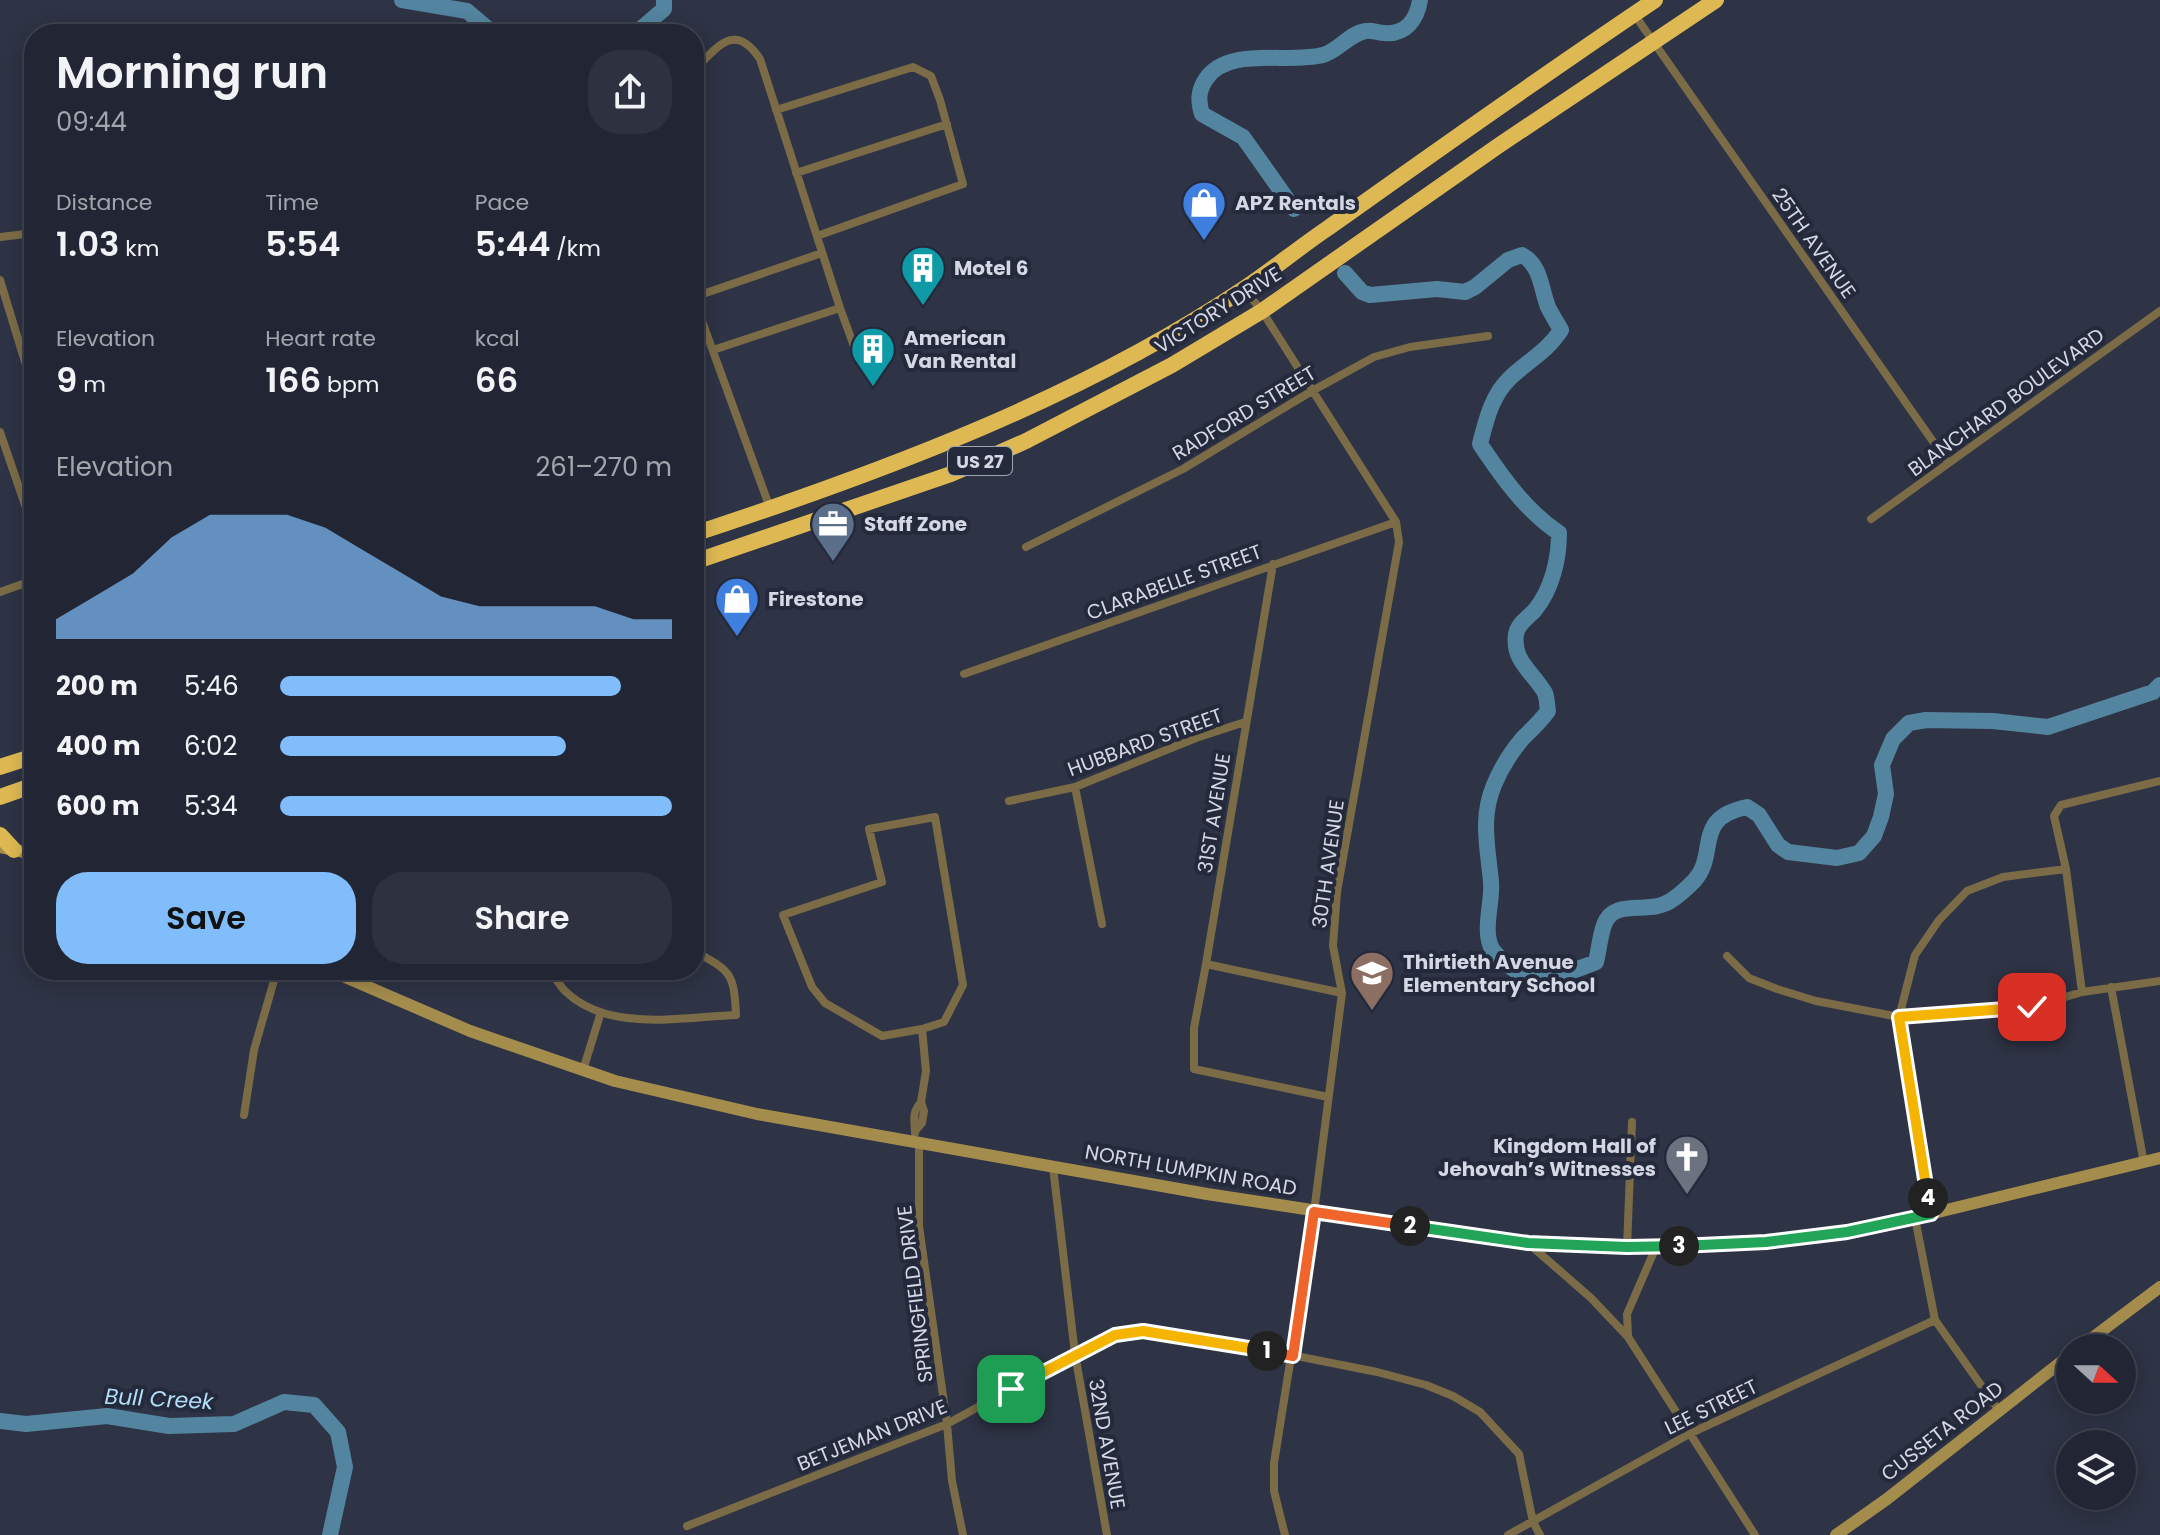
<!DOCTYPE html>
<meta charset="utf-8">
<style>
:root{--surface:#222634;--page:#2e3240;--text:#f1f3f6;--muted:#a2a5ac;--line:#3f434f;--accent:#80bdfa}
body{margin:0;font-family:Poppins,sans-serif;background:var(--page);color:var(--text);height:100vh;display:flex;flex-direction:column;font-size:30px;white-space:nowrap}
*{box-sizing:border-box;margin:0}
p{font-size:26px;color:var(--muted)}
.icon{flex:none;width:44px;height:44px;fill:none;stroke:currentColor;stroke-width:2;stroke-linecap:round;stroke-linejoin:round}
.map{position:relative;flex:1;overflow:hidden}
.sheet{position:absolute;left:24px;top:24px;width:680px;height:956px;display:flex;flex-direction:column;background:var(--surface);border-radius:32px;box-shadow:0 4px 20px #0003,0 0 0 2px var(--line)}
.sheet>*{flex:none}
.needle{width:52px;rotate:111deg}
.fabs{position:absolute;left:2056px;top:1334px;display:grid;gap:16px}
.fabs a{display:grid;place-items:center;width:80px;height:80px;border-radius:50%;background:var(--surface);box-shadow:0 4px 20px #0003,0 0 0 2px var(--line);font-size:40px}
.pin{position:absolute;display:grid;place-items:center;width:68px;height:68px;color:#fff;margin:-34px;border-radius:16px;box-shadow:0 4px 12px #0006}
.km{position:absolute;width:40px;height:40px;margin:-20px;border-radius:50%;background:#222;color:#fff;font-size:22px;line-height:40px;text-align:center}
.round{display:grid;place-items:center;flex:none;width:84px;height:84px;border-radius:32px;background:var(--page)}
.headline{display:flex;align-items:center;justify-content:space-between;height:136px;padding:0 32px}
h1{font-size:44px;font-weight:600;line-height:60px}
.figures{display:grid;grid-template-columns:repeat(3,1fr);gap:12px;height:136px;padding:8px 32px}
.figures div{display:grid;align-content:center}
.figures b{font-size:34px;font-weight:600}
.figures small{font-size:22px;font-weight:400}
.figures p{font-size:22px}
.chart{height:224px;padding:16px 32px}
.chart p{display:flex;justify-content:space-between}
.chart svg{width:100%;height:144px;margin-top:8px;fill:var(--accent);opacity:.7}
.button{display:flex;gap:16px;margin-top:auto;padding:16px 32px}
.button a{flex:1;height:92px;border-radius:32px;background:var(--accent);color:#111;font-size:32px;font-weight:600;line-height:92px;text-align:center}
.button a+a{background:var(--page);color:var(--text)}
ul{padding:0 32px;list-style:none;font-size:26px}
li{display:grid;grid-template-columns:128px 96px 1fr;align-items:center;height:60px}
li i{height:20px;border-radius:10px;background:var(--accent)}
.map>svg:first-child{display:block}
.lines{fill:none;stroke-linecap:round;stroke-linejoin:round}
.river{stroke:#5485a0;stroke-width:16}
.street{stroke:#7b6c47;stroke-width:8}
.secondary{stroke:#a48c4d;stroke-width:12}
.highway{stroke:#deb953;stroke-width:16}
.split-1-casing{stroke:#fff;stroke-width:16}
.split-2-casing{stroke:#fff;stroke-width:16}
.split-3-casing{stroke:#fff;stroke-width:16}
.split-4-casing{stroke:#fff;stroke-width:16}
.split-5-casing{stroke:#fff;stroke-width:16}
.split-1{stroke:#f5b400;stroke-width:10}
.split-2{stroke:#f0652b;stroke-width:10}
.split-3{stroke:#22a559;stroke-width:10}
.split-4{stroke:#22a559;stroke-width:10}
.split-5{stroke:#f5b400;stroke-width:10}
.labels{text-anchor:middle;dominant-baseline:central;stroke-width:8;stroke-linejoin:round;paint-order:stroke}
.shield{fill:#24293b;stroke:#9fa4b1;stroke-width:2}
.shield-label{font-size:18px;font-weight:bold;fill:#d4d8e4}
.poi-label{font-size:20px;font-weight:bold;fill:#d4d8e4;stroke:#24293b;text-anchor:start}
.street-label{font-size:20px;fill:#d4d8e4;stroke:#24293b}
.water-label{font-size:22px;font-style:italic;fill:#b2dff8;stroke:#24293b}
</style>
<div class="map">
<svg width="2160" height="1535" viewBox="0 0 2160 1535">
<rect width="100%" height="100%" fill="#2e3345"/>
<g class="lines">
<path class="river" d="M402,0L467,11L494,34
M635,34L664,9V0
M1294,209L1243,137L1202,114C1198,101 1198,91 1206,79C1228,46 1287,64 1323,55C1338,51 1350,33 1366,31C1371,30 1379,33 1384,33C1406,35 1417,19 1420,0
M1345,273L1362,292L1370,295L1437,289L1465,292L1475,287L1508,260L1522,255C1541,265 1541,289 1548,307C1552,315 1557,323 1561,330C1547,352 1526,362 1509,379C1491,397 1486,421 1480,444C1502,477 1526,511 1559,533C1559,559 1552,589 1535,610C1529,617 1518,623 1516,634C1512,661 1533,672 1545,693C1547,698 1547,705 1548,711C1540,722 1532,729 1523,738C1511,752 1501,768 1494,785C1480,818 1488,848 1491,882C1493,902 1482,930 1492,949C1492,950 1499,957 1500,958C1528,988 1562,976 1596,962C1599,950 1600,936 1604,925C1613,899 1645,913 1664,904C1673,901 1687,888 1694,881C1719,854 1692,818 1747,807L1759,815L1778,845L1788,852L1837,858L1859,853L1874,836L1881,817L1886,794L1882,765L1893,739L1909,723L1926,720L1993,721L2048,727L2153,692L2160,685
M0,1421L26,1424L107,1416L169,1426L234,1424L284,1402L314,1405L338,1432L345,1467L330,1535"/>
<path class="street" d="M1634,14L1948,463
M697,67C720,44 736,23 760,59L840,308L713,350
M776,110L913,67L931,76L940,100L963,184L817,236
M796,173L947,124
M0,237L34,233
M0,280L34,391
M1244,289L1262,311L1396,522L1399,542L1337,892L1333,946L1342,993L1314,1212L1274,1463V1491L1285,1535
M694,297L822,253
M694,299L770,508
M840,308L859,360
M0,432L34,531
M1871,519L2160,311
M1026,547L1183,469L1312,391L1374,357L1410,347L1488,336
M1273,564L1206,964L1194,1028V1069L1328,1097
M0,592L34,580
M964,674L1396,522
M1075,787L1102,924
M1009,801L1075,787L1196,738L1245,722
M1727,956L1749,978L1777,989L1816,1001L1899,1017L2032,1007L2082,992L2160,981
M1206,964L1342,993
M550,970C555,977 559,985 565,991C608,1033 682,1017 736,1015C734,973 731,971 694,951
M2111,987L2144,1163
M2082,992L2066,869L2054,816L2061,805L2160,781
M583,1070L601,1012
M244,1115L254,1050L277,970
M916,1130L922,1123L924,1111L921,1102L926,1071L922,1029L944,1022L963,985L935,817L869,829L882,882L783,915L812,987L825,1003L882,1036L922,1029
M915,1133C915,1120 911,1114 921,1102
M919,1144V1226L947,1424L952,1481L963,1535
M1053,1167L1075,1354L1107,1535
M1931,1214L1899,1017L1915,955L1939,920L1967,891L2003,877L2066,869
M1915,1218L1935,1320L2000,1412
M1528,1243L1591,1298L1628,1337L1755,1535
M1627,1247L1632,1122
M1628,1336L1627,1314L1656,1247
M687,1526L947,1424L1075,1354L1115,1335L1143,1331L1236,1344L1377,1372L1426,1385L1453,1396L1480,1412L1519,1454L1533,1522L1540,1535
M1508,1535L1691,1433L1935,1320"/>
<path class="secondary" d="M0,847L34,854
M329,970L470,1031L615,1081L757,1114L1207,1194L1528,1243L1656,1247L1766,1242L1847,1232L1934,1213L2160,1158
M2079,1348L2160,1287
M1836,1535L1887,1499L2070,1355"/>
<path class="highway" d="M694,534C882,472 1079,399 1245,288C1273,269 1300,247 1328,228C1436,151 1545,74 1655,0
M694,562L951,474L1026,441L1172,365L1262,311L1498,146L1716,0
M0,767L34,756
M0,797L34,785
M0,835L14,850"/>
</g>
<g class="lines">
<g class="split-1-casing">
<path id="split-1" d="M1011,1389L1115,1335L1143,1331L1267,1351"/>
</g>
<g class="split-2-casing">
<path id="split-2" d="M1267,1351L1293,1356L1314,1212L1410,1226"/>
</g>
<g class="split-3-casing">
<path id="split-3" d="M1410,1226L1528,1243L1627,1247L1679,1246"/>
</g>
<g class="split-4-casing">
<path id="split-4" d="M1679,1246L1766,1242L1847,1232L1931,1214L1928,1198"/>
</g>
<g class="split-5-casing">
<path id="split-5" d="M1928,1198L1899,1017L2032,1007"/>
</g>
<use href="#split-1" class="split-1"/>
<use href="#split-2" class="split-2"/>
<use href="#split-3" class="split-3"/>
<use href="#split-4" class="split-4"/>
<use href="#split-5" class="split-5"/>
</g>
<defs>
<g id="shop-pin" transform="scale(2.3)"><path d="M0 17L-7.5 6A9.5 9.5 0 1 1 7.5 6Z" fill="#3f7fe0" stroke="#24293b"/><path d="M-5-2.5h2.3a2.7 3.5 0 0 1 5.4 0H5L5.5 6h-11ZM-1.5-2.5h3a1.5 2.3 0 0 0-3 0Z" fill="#fff"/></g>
<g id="building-pin" transform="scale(2.3)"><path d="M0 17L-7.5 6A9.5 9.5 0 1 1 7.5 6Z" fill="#0f9aa8" stroke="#24293b"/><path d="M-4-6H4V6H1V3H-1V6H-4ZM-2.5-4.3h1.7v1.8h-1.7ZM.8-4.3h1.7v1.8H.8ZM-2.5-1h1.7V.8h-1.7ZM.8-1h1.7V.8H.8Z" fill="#fff"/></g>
<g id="office-pin" transform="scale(2.3)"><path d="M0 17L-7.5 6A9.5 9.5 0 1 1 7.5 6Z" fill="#5c6f8a" stroke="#24293b"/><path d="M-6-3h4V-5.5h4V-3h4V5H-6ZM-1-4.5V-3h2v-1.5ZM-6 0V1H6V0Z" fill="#fff"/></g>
<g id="school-pin" transform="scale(2.3)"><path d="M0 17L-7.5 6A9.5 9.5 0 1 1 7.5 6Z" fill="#8d6e63" stroke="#24293b"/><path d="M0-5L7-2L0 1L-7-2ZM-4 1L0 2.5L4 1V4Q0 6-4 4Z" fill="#fff"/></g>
<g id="church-pin" transform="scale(2.3)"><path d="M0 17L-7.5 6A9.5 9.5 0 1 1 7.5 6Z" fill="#6b7280" stroke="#24293b"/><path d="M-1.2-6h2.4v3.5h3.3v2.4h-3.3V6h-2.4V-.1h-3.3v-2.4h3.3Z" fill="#fff"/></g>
</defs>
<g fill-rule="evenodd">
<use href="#shop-pin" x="1204" y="203"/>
<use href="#building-pin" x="923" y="268"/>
<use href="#building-pin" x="873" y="349"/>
<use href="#office-pin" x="833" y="524"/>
<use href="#shop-pin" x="737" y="599"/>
<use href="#school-pin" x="1372" y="973"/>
<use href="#church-pin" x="1687" y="1157"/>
</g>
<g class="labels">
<rect class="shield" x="948" y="447" width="64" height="28" rx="6"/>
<g class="shield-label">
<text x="980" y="461">US 27</text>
</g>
<g class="poi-label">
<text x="1235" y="203">APZ Rentals</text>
<text x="954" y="268">Motel 6</text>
<text x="904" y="338">American<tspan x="904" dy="23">Van Rental</tspan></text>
<text x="864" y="524">Staff Zone</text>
<text x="768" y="599">Firestone</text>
<text x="1403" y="962">Thirtieth Avenue<tspan x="1403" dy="23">Elementary School</tspan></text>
<text x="1656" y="1146" text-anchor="end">Kingdom Hall of<tspan x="1656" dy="23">Jehovah’s Witnesses</tspan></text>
</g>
<g class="street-label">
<text transform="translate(1814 243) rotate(55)">25TH AVENUE</text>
<text transform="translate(1218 310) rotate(-32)">VICTORY DRIVE</text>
<text transform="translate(2006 402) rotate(-36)">BLANCHARD BOULEVARD</text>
<text transform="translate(1244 413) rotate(-31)">RADFORD STREET</text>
<text transform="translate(1174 582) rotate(-20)">CLARABELLE STREET</text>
<text transform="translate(1145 742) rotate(-20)">HUBBARD STREET</text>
<text transform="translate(1214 813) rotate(-81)">31ST AVENUE</text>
<text transform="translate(1328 864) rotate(-82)">30TH AVENUE</text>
<text transform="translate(1191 1170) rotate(10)">NORTH LUMPKIN ROAD</text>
<text transform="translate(915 1294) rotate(-97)">SPRINGFIELD DRIVE</text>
<text transform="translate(1711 1407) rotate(-26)">LEE STREET</text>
<text transform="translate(1942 1431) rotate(-38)">CUSSETA ROAD</text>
<text transform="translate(872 1435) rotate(-22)">BETJEMAN DRIVE</text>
<text transform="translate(1107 1444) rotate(80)">32ND AVENUE</text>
</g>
<g class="water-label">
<text transform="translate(159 1399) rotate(3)">Bull Creek</text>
</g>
</g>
</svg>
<div class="fabs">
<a><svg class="needle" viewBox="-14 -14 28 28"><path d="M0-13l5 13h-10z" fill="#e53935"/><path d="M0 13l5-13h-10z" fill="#a2a5ac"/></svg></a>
<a><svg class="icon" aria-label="layers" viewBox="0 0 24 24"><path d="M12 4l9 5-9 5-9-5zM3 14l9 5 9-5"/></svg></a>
</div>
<div class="pin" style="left:1011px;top:1389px;background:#1e9e55"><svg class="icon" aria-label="arrive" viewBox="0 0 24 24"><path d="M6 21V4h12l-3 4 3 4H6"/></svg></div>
<div class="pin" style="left:2032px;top:1007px;background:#d93025"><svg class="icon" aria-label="check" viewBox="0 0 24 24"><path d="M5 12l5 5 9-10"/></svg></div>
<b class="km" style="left:1267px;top:1351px">1</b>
<b class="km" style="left:1410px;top:1226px">2</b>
<b class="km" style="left:1679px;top:1246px">3</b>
<b class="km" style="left:1928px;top:1198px">4</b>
<section class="sheet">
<div class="headline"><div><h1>Morning run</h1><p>09:44</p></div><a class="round"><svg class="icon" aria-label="share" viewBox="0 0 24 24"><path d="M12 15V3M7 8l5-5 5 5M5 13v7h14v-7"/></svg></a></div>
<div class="figures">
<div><p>Distance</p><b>1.03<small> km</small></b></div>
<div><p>Time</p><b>5:54</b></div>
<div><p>Pace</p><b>5:44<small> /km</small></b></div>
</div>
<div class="figures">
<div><p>Elevation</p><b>9<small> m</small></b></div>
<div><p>Heart rate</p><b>166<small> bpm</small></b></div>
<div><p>kcal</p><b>66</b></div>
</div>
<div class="chart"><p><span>Elevation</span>261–270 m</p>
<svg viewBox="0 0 160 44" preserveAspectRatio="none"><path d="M0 44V38L10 31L20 24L30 13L40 6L50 6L60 6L70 10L80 17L90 24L100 31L110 34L120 34L130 34L140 34L150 38L160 38V44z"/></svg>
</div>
<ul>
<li><b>200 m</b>5:46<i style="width:87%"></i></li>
<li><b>400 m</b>6:02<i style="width:73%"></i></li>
<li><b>600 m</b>5:34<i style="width:100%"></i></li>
</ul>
<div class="button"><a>Save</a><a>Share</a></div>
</section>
</div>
